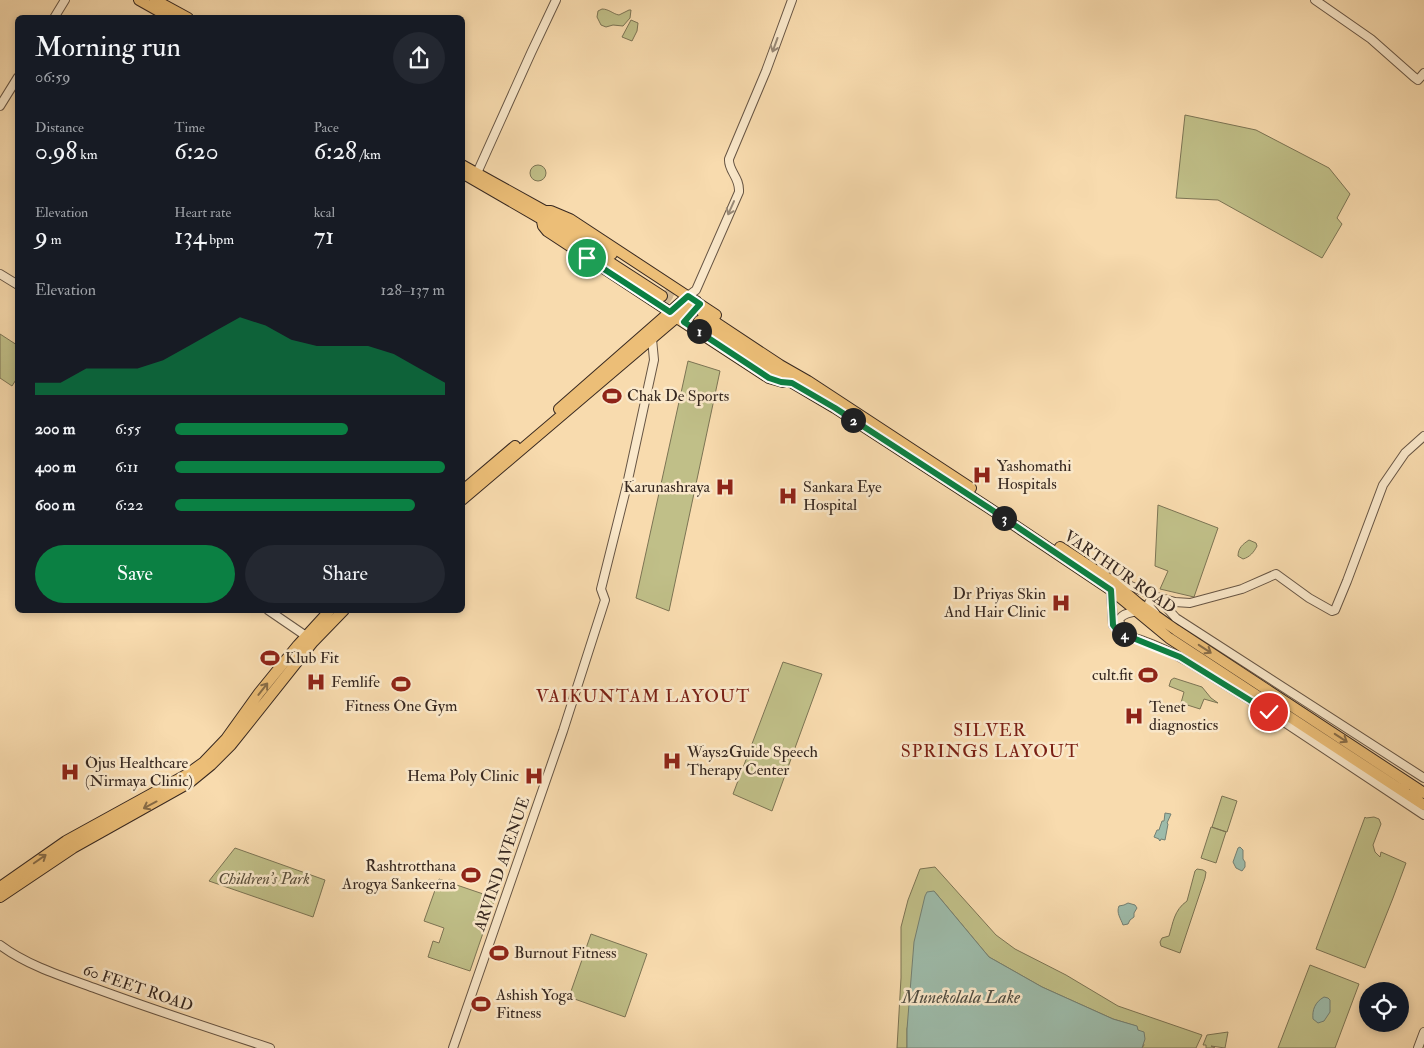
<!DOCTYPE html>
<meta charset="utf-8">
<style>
:root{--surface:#171b24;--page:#242831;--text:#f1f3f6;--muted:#9ea1a6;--accent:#0b8043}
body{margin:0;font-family:"IM FELL Double Pica",serif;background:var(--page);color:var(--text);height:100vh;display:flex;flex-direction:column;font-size:19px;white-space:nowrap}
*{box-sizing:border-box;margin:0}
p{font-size:16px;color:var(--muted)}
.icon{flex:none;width:28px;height:28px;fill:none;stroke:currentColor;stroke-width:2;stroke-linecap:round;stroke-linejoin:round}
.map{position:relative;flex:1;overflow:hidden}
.details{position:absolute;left:15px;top:15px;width:450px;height:598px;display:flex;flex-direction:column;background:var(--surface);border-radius:8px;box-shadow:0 2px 8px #0003}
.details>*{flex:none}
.controls{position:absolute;left:1359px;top:982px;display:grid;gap:10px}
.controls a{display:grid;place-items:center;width:50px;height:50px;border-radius:50%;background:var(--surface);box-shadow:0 2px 8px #0003;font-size:25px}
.pin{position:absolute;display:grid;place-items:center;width:42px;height:42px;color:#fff;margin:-21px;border:2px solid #fff;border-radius:50%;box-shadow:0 1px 5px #0007}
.km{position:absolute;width:25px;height:25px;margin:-12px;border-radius:50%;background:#222;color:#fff;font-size:14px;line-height:25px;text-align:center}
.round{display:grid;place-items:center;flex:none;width:52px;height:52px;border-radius:26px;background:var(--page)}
.summary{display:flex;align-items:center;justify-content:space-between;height:85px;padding:0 20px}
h1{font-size:28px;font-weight:600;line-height:38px}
.stats{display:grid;grid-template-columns:repeat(3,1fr);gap:8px;height:85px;padding:5px 20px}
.stats div{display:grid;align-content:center}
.stats b{font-size:25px;font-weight:600}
.stats small{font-size:14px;font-weight:400}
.stats p{font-size:14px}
.chart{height:140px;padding:10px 20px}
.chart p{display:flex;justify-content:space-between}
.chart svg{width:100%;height:90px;margin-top:5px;fill:var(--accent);opacity:.7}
.button{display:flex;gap:10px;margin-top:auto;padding:10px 20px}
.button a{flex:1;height:58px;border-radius:30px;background:var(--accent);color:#fff;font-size:20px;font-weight:600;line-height:58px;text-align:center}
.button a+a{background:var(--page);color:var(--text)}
ul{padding:0 20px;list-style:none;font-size:16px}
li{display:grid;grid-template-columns:80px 60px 1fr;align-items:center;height:38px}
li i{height:12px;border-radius:6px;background:var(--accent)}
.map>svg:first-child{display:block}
.green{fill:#c0bf88;stroke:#7c7454}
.water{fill:#9dbbaa;stroke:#748073}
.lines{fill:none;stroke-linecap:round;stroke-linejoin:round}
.primary-tunnel{stroke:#d1b792;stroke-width:10;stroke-dasharray:10 5;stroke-linecap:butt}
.tertiary-casing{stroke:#675544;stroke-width:10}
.primary-casing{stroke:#372820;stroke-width:12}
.tertiary{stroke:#fae8ca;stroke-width:8}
.primary{stroke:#ecbe77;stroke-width:10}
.oneway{stroke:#988875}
.oneway2{stroke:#886c47}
.route-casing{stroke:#fff;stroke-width:10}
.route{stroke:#0b8043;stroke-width:6}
.labels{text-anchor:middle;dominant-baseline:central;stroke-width:5;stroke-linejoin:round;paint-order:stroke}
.poi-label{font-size:16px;fill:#372820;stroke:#fae8ca;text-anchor:start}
.street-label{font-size:16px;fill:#372820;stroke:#fae8ca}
.park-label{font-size:16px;font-style:italic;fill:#594e3a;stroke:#fae8ca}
.neighbourhood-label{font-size:18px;letter-spacing:1px;fill:#7a1f14;stroke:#fae8ca}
.water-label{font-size:18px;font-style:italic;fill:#504d42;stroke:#fae8ca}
</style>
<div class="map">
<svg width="1424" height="1048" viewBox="0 0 1424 1048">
<rect width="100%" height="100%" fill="#f8dbae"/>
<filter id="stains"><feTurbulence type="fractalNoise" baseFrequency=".004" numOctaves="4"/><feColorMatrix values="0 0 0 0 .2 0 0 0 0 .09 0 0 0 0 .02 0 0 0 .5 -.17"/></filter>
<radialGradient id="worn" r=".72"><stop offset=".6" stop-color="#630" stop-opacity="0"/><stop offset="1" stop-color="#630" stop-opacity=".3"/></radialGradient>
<path class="green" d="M602,9C609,9 613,14 619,15L629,10H631L630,18L623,26L613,25L606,27L601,25L597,17L598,11Z
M631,20L638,23L637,31L632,41L622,37Z
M1185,115L1256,130L1329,168L1350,194L1337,218L1342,224L1322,258L1218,200L1176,198Z
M530 173a8 8 0 1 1 16 0a8 8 0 1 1-16 0Z
M0,334L17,345V378L12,386L0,378Z
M688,361L720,371L669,611L636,598Z
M1158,505L1218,528L1194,597L1160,589L1168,571L1155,566Z
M1249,540L1256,543L1257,546C1254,552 1250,557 1243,559L1238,556C1238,548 1243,544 1249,540Z
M783,662L822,674L772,811L733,794Z
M1174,678L1202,687L1211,698L1218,703L1204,699L1200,709L1181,703L1184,692L1169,686L1171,680Z
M1222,796L1237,801L1227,832L1212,827Z
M1365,817L1366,818L1374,817L1379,819L1381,824L1373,845L1375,852L1380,857L1381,852L1406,863L1393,898L1365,968L1316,949Z
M1211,827L1226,832L1216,863L1201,858Z
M235,848L325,880L313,917L209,881Z
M935,867L996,935L1015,949L1066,975L1118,1006L1202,1035L1196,1048H1142L1144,1045L1136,1026L1113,1019L1042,987L989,957L934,891L907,1029V1048H897L901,978V927L908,900L920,869Z
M1197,869L1203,870L1206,872L1205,878L1180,953L1161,946L1160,942L1162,938L1169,936C1173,923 1174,910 1187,901L1195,871Z
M439,879L495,898L470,971L428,957L433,941L439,943L444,928L424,921Z
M591,934L647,954L625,1017L569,997Z
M1310,965L1359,984L1335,1048H1278Z
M1228,1032L1225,1048L1211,1046L1215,1048H1206V1045H1203L1207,1035Z"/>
<path class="water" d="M1165,813L1171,814L1167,823L1168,824L1165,840L1161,839L1160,841L1159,840V839L1154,837L1157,830H1159L1162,821H1164Z
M1240,847L1243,850V859L1245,862V867L1242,871L1236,868L1233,862L1238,848Z
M934,891L989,957L1042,987L1113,1019L1137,1026L1138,1030L1144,1032L1145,1039L1142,1048H907V1029L914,942L925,896L927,892Z
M1128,903L1135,905L1137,908L1134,913V917L1130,920L1128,924L1123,925C1121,919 1116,913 1119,906L1124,905Z
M1324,997L1328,998L1330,1000V1012L1324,1021L1318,1023L1313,1019C1312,1010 1315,1002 1324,997Z"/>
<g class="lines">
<path class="primary-tunnel" d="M666,289L703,314
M662,296L699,321"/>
<g class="tertiary-casing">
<path id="tertiary" d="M1315,0L1371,39L1414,77L1418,80L1424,73
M54,18L65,0
M0,106L18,77
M477,173L531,53L556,0
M0,274L18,285
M688,296L696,290L739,192C740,177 728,171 729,159L766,71L792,0
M1113,581L1126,584L1157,597L1176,618L1424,778
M1111,590L1113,625C1120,634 1131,637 1141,640C1158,646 1175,654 1190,663L1269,712L1424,815
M1157,597L1175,602L1190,603L1242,589L1276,574L1309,598L1332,611L1335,610L1347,581L1383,485L1405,453L1424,436
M268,610L306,636
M1155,613L1150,607L1149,603L1152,599L1157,597
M1129,632C1111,620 1121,614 1137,611
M0,945C28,966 64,977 97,989C154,1010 212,1029 270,1048
M453,1048L563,731L605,600L601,589L626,489L654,360L652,339
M1418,1048L1424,1032"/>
</g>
<g class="primary-casing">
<path id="primary" d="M139,0L171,18
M155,0L188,18
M462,165L545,211L612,254
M462,173L557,228L662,296
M545,211H551L570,219L716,315
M542,221L543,226L547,231L670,312
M703,314L780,365L808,381L971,488
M677,318L769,378L783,382
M699,321L774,372L835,408L989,508L1111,590L1169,638L1424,805
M559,409L688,296
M462,491L515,446
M462,500L696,301
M1060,547L1112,581L1139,604L1176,630L1424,793
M0,887L66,841L186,775L204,762L226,739L259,693L298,645L330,610
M0,897L73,848L189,783L211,765L231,745L313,642L344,610"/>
</g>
<use href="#tertiary" class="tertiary"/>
<use href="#primary" class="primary"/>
</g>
<defs><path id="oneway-shaft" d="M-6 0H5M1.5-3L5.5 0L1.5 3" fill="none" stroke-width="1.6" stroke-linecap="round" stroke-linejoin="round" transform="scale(1.25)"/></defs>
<g class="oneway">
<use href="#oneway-shaft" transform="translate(775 45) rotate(110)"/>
<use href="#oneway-shaft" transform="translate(731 208) rotate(114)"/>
</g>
<g class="oneway2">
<use href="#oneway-shaft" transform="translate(1205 649) rotate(33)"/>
<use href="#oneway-shaft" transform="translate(263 689) rotate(-52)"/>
<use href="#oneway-shaft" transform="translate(1341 738) rotate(33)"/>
<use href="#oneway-shaft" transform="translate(150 805) rotate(152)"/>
<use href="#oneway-shaft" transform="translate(40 859) rotate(-35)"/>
</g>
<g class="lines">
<g class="route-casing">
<path id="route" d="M587,258L670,312L688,296L700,304L684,322L769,378L781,382L792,383L835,408L989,508L1111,590L1113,625L1116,629L1128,636L1180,657L1269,712"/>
</g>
<use href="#route" class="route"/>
</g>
<defs>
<g id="stadium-bare" transform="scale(1.5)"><path d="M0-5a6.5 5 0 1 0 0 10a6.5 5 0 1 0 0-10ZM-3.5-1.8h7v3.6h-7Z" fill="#8f2418" stroke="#fae8ca" stroke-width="2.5" paint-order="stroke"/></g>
<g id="hospital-bare" transform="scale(1.5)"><path d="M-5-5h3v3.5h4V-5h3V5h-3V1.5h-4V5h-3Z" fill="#8f2418" stroke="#fae8ca" stroke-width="2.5" paint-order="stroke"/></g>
</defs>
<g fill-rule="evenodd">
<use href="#stadium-bare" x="612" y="396"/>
<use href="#hospital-bare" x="982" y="475"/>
<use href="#hospital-bare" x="725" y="487"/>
<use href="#hospital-bare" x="788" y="496"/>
<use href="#hospital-bare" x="1061" y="603"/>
<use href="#stadium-bare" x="270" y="658"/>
<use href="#stadium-bare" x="1148" y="675"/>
<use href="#hospital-bare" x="316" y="682"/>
<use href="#stadium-bare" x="401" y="684"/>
<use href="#hospital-bare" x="1134" y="716"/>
<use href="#hospital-bare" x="672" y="761"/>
<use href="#hospital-bare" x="70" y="772"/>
<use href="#hospital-bare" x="534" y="776"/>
<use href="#stadium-bare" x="471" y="875"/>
<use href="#stadium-bare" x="499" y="953"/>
<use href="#stadium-bare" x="481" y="1004"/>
</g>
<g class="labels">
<g class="poi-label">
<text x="627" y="396">Chak De Sports</text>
<text x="997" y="466">Yashomathi<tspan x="997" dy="18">Hospitals</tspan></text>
<text x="710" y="487" text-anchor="end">Karunashraya</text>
<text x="803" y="487">Sankara Eye<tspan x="803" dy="18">Hospital</tspan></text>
<text x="1046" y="594" text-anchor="end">Dr Priyas Skin<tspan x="1046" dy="18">And Hair Clinic</tspan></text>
<text x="285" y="658">Klub Fit</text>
<text x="1133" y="675" text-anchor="end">cult.fit</text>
<text x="331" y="682">Femlife</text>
<text x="401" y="706" text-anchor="middle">Fitness One Gym</text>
<text x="1149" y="707">Tenet<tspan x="1149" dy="18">diagnostics</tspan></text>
<text x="687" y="752">Ways2Guide Speech<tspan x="687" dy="18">Therapy Center</tspan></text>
<text x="85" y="763">Ojus Healthcare<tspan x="85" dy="18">(Nirmaya Clinic)</tspan></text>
<text x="519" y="776" text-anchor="end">Hema Poly Clinic</text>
<text x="456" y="866" text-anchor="end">Rashtrotthana<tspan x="456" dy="18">Arogya Sankeerna</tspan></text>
<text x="514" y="953">Burnout Fitness</text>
<text x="496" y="995">Ashish Yoga<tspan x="496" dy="18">Fitness</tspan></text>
</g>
<g class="street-label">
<text transform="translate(1120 572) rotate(35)">VARTHUR ROAD</text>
<text transform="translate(502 864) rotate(-71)">ARVIND AVENUE</text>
<text transform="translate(138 988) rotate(19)">60 FEET ROAD</text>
</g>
<g class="park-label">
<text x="264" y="879">Children's Park</text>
</g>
<g class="neighbourhood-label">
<text x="643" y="696">VAIKUNTAM LAYOUT</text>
<text x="990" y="730">SILVER<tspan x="990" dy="21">SPRINGS LAYOUT</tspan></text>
</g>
<g class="water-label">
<text x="961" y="997">Munekolala Lake</text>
</g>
</g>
<rect width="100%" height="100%" filter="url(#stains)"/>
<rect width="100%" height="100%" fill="url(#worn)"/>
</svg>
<div class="controls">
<a><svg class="icon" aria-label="locate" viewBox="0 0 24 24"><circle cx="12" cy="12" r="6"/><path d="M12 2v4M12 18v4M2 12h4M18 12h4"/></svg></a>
</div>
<div class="pin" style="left:587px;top:258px;background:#1e9e55"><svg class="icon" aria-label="arrive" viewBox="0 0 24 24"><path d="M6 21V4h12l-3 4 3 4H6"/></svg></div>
<div class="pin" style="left:1269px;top:712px;background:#d93025"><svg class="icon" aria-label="check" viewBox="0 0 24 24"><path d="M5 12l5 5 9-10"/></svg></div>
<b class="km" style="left:699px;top:331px">1</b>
<b class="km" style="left:853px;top:420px">2</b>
<b class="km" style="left:1004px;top:518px">3</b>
<b class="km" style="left:1124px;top:634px">4</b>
<section class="details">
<div class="summary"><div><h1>Morning run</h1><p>06:59</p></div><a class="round"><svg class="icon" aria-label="share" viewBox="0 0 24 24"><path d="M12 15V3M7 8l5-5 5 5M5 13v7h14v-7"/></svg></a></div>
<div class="stats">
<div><p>Distance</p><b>0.98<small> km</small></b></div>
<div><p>Time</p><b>6:20</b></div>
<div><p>Pace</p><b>6:28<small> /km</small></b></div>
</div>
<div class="stats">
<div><p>Elevation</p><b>9<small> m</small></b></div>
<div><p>Heart rate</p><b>134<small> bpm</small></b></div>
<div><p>kcal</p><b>71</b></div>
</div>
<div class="chart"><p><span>Elevation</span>128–137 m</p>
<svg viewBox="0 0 160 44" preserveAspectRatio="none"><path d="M0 44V38L10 38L20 31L30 31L40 31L50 27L60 20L70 13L80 6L90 10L100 17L110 20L120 20L130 20L140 24L150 31L160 38V44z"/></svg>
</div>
<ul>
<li><b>200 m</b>6:55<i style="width:64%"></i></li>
<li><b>400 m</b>6:11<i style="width:100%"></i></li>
<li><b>600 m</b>6:22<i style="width:89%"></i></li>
</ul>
<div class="button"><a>Save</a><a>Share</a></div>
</section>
</div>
